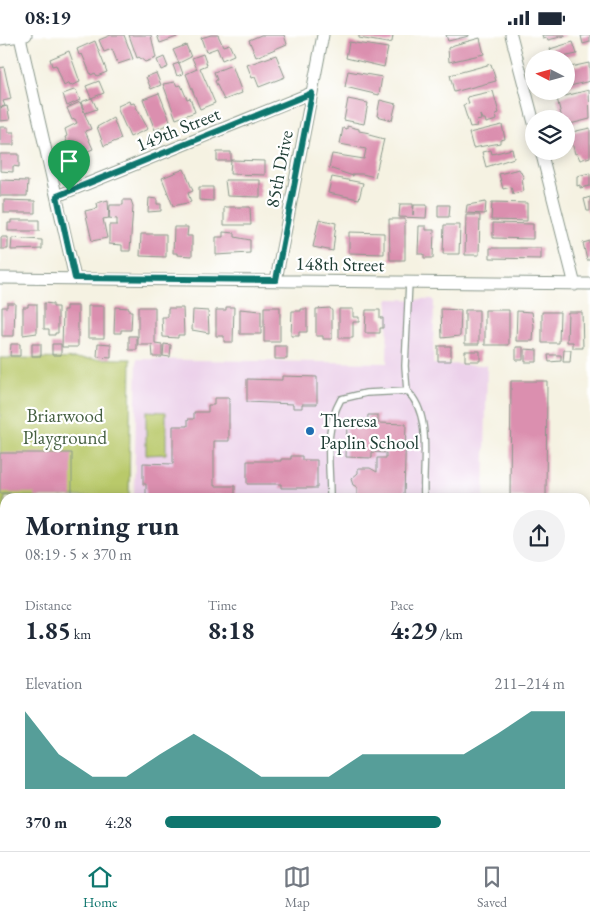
<!DOCTYPE html>
<meta charset="utf-8">
<style>
:root{--surface:#fff;--page:#f2f2f3;--text:#1f2937;--muted:#747a83;--line:#e0e1e3;--accent:#0f766e}
body{margin:0;font-family:"EB Garamond",serif;background:var(--page);color:var(--text);height:100vh;display:flex;flex-direction:column;font-size:19px;white-space:nowrap}
*{box-sizing:border-box;margin:0}
p{font-size:16px;color:var(--muted)}
.icon{flex:none;width:28px;height:28px;fill:none;stroke:currentColor;stroke-width:2;stroke-linecap:round;stroke-linejoin:round}
.map{position:relative;flex:1;overflow:hidden}
.details{position:absolute;left:0px;top:458px;width:590px;height:359px;display:flex;flex-direction:column;background:var(--surface);border-radius:15px 15px 0 0;box-shadow:0 2px 12px #0003}
.details>*{flex:none}
.needle{width:32px;rotate:276deg}
.controls{position:absolute;left:525px;top:15px;display:grid;gap:10px}
.controls a{display:grid;place-items:center;width:50px;height:50px;border-radius:50%;background:var(--surface);box-shadow:0 2px 12px #0003;font-size:25px}
.pin{position:absolute;display:grid;place-items:center;width:42px;height:42px;color:#fff;margin:-51px -21px;border-radius:50% 50% 50% 0;rotate:-45deg;box-shadow:0 0 5px #0007}
.pin .icon{rotate:45deg}
.round{display:grid;place-items:center;flex:none;width:52px;height:52px;border-radius:26px;background:var(--page)}
.summary{display:flex;align-items:center;justify-content:space-between;height:85px;padding:0 25px}
h1{font-size:28px;font-weight:700;line-height:38px}
.stats{display:grid;grid-template-columns:repeat(3,1fr);gap:8px;height:85px;padding:5px 25px}
.stats div{display:grid;align-content:center}
.stats b{font-size:25px;font-weight:700}
.stats small{font-size:14px;font-weight:400}
.stats p{font-size:14px}
.chart{height:140px;padding:10px 25px}
.chart p{display:flex;justify-content:space-between}
.chart svg{width:100%;height:90px;margin-top:5px;fill:var(--accent);opacity:.7}
ul{padding:0 25px;list-style:none;font-size:16px}
li{display:grid;grid-template-columns:80px 60px 1fr;align-items:center;height:38px}
li i{height:12px;border-radius:6px;background:var(--accent)}
.status{display:flex;justify-content:space-between;align-items:center;height:35px;padding:0 25px;background:var(--surface);direction:ltr}
.status svg{height:14px;fill:currentColor}
.tabs{display:flex;justify-content:space-around;align-items:center;height:70px;border-top:1px solid var(--line);background:var(--surface);font-size:14px;color:var(--muted)}
.tabs a{display:grid;justify-items:center;gap:2px}
.tabs .active{color:var(--accent)}
.map>svg:first-child{display:block}
.built{fill:#ecd1ea}
.green{fill:#b9c96b;stroke:#6c8350}
.building{fill:#db8faf}
.lines{fill:none;stroke-linecap:round;stroke-linejoin:round}
.lane-casing{stroke:#8a988b;stroke-width:8}
.street-casing{stroke:#8a988b;stroke-width:13}
.path{stroke:#8a988b;stroke-width:2.5;stroke-dasharray:4 4;stroke-linecap:butt}
.lane{stroke:#fff;stroke-width:5.5}
.street{stroke:#fff;stroke-width:11}
.route-casing{stroke:#fff;stroke-width:10}
.route{stroke:#0f766e;stroke-width:6}
.poi-dot{fill:#1f6fb2;stroke:#fff;stroke-width:2}
.labels{text-anchor:middle;dominant-baseline:central;stroke-width:4.5;stroke-linejoin:round;paint-order:stroke}
.street-label{font-size:19px;fill:#1f3d34;stroke:#fff}
.park-label{font-size:19px;fill:#466042;stroke:#fff}
.poi-label{font-size:19px;fill:#1f3d34;stroke:#fff;text-anchor:start}
</style>
<div class="status"><b>08:19</b><svg viewBox="0 0 49 12"><path d="M0 12V9h3v3zM5 12V6h3v6zM10 12V3h3v9zM15 12V0h3v12zM26 1h20v11H26zM47 4h2v5h-2z"/></svg></div>
<div class="map">
<svg width="590" height="816" viewBox="0 0 590 816">
<rect width="100%" height="100%" fill="#fff"/>
<filter id="ink" filterUnits="userSpaceOnUse"><feTurbulence type="fractalNoise" baseFrequency=".02" numOctaves="2"/><feDisplacementMap in="SourceGraphic" scale="10" xChannelSelector="R" yChannelSelector="G"/><feConvolveMatrix kernelMatrix="1 2 1 2 8 2 1 2 1" color-interpolation-filters="sRGB"/></filter>
<filter id="wash" filterUnits="userSpaceOnUse"><feTurbulence type="fractalNoise" baseFrequency=".0096" numOctaves="4" result="noise"/><feDisplacementMap in="SourceGraphic" scale="20" xChannelSelector="R" yChannelSelector="G"/><feGaussianBlur stdDeviation="1.12" result="paint"/><feColorMatrix in="noise" values="0 0 0 0 0 0 0 0 0 0 0 0 0 0 0 0 0 1.4 0 .05"/><feComposite in="paint" operator="in"/></filter>
<g filter="url(#wash)">
<rect width="100%" height="100%" fill="#f5f2e2"/>
<path class="built" d="M388,264L434,265L433,329L487,330L484,462H134L137,324L387,328Z
M0,487H5V617L0,614Z
M0,653L5,655V785L0,784Z"/>
<path class="green" d="M0,323L131,324L129,462H5V487H0Z
M146,376L166,377V419L146,420Z"/>
<g id="blocks">
<path class="building" d="M111,0H124L133,24L118,29L112,14L104,17L99,5Z
M129,0H151L156,23L145,27L139,22L137,23Z
M157,0H176L177,2L160,8Z
M211,0H218L223,11L229,9L234,20L222,25L217,13L206,17L201,3Z
M261,0H284L287,9L256,22L249,5Z
M359,0H393L392,7L387,8L359,3Z
M446,0H469V1L448,6Z
M542,0H565V1L548,5L547,3L543,4Z
M590,0V7L583,9L581,1Z
M480,3L484,19L449,27L448,13L454,10Z
M95,6L107,37L97,41L95,38L91,40L82,19L79,20L77,14Z
M349,7L388,13L384,32L346,23Z
M573,7L577,19L553,24L550,14Z
M186,10L191,22L179,28L173,15Z
M69,16L80,47L70,51L69,48L64,51L56,30L52,31L50,24Z
M203,19L207,30L200,33L215,68L200,74L186,39L197,34L192,23Z
M276,20L285,42L259,52L255,42L252,43L247,30Z
M164,22L168,32L161,35L157,25Z
M179,28L183,39L177,41L173,30Z
M589,28L590,46L566,52V33Z
M491,29L496,46L454,57L450,40Z
M232,30L242,58L224,65L215,46L217,45L214,37Z
M4,32L11,64L3,66L5,71L0,72V33Z
M348,36L382,42L379,60L345,52Z
M156,38L161,50L151,54L146,42Z
M99,46L104,58L91,63L86,51Z
M175,47L177,51L181,50L187,64L190,63L195,77L176,84L163,49Z
M74,55H76L80,65L67,71L63,59Z
M589,55L590,84L566,90V84H562L557,63Z
M493,56L499,78L496,79L497,85L486,88L485,84H482L480,80L481,85L476,86L477,91L470,92L463,70L469,69L467,62Z
M159,58L171,88L155,95L143,64Z
M92,63L97,74L85,78L81,67Z
M348,64L368,68L364,89L344,85Z
M380,65L396,69L392,85L377,81Z
M129,66L130,69L134,68L148,94L130,102L118,75V71Z
M80,67L91,94L85,96L93,114L73,122L65,102L67,101L65,94L77,88L75,84L72,85L67,73Z
M7,71L10,85L0,86V73Z
M113,83L121,104L104,111L97,92Z
M502,90L505,104L500,105V108L473,113L469,98Z
M347,91L359,94V96L370,98L369,100L384,104L375,142L362,139H353V141L329,133L332,119L364,124L366,114L340,109L343,93L347,94Z
M0,92H8V97H14V110H0Z
M590,93V122L580,125L577,118L575,119L570,100H573L572,97Z
M512,114L514,123L486,132L482,117L491,115L492,119Z
M217,117H231V126H217Z
M0,119H19V132L13,131V137L0,136Z
M231,125L265,126V140L230,139Z
M184,134L193,156L188,158L191,167L173,171L162,143Z
M519,134L524,143L522,144L524,156L513,159L511,152L503,154L499,139Z
M590,138V151L580,153V150L577,151V141Z
M332,142L363,148L359,164L328,158Z
M0,145L28,146L27,161H0Z
M225,145H260V162L227,161Z
M199,152H213V166L199,165Z
M590,162V176H587L584,164Z
M149,163L157,164V169H161V176L148,177Z
M4,165L35,166V178H4Z
M108,165L109,183L103,184L107,203L92,206L85,176L98,173L97,168Z
M123,165H131L133,171L130,216H122V210L109,209V190H117V184L109,183L110,170H123Z
M486,167L485,179L466,178L467,170Z
M492,167L527,168V186L491,185Z
M400,169H413V180L414,170H427L426,183L399,182Z
M438,170H450L449,182H438Z
M224,172H250L251,190H224Z
M466,180H480L479,220H465Z
M319,184L336,188L333,216L313,212Z
M389,184H405V225H390Z
M11,185H39V196H8V188H11Z
M493,188L533,189V204L493,203Z
M444,190H460L459,219H443Z
M419,191H426V195H434L433,223H424V219H418Z
M174,192H188L187,201H192V221L177,220V218H173Z
M223,197L235,198V202L250,205V218L216,220V202H223Z
M349,197L384,198V219L349,218Z
M141,199H166V222L140,221Z
M1,202H8V214H1Z
M12,203L42,205V214L11,215Z
M590,206V225H587L583,208Z
M490,213H541V224L490,223Z
M7,268H15L14,301H2V272H7Z
M44,268L53,269V272H58V298H55V300H49V294H44Z
M28,269H37V298L23,300V272H28Z
M66,271H78V312H62L63,275H66Z
M88,271H104V303H88Z
M115,272L129,273V276H132L131,295H121V298H114Z
M138,272H155V309L162,310V322H153L152,310H138Z
M226,272H234L233,307H224V301H216V275H226Z
M264,272H280V307H264Z
M168,273H183L184,300H178V303L163,302L162,282H168Z
M330,273L332,276V304H323V301H316V274Z
M240,274L261,276V299H240Z
M301,274H307V297H299V301H291L292,276H301Z
M339,274H353V282H359V287H353V303H339Z
M441,274L461,275L460,301L442,303Z
M193,275L208,276L209,298L192,295Z
M366,275H380V283H383V293H380V298H365Z
M465,275H479V309H465Z
M485,275H509V310H485Z
M517,276L532,277L534,291L533,306H516Z
M542,277H560L559,308H542Z
M568,277H582L583,313H573V307H567Z
M129,301H137V315H129Z
M98,308L111,309V323L97,322Z
M11,309H20V321H10Z
M32,309H41V321H32Z
M52,309H61V320H52Z
M164,309L171,310L170,322L163,321Z
M275,311H287V324H275Z
M438,311H451V326H438Z
M516,312H523V325H516Z
M525,314L537,315V327H525Z
M564,315H571L570,327H563Z
M465,316H480V326H465Z
M548,320H561V326L549,327Z
M282,341L317,342V369H302V373H293V369L247,367V344L282,345Z
M511,346H547L546,462H510Z
M214,363H229V406H214V451H235V460H214V462H146V449H143V428L173,429V391H188V384H194V377H208V370H214Z
M368,380H378V388L406,389L404,462H357V452L353,450L351,444L358,438V433H370L377,437V423H386V418L372,417V423L346,422L347,388H367Z
M0,418H72V462H34V458H0Z
M291,421H302V425H317V453H281V449H247V426H281V424H291Z
M585,480L590,483V509L585,511Z
M0,490H5V581L0,576Z
M585,572H590V584H585Z
M585,668H590V697H585Z
M590,714V727H585V715Z
M0,729H5V765H0Z
M587,729H590V743H588Z
M585,747H590V780H585Z"/>
</g>
</g>
<g filter="url(#ink)">
<use href="#blocks" fill-opacity="0" stroke="#8a988b" stroke-width="1"/>
<g class="lines">
<g class="lane-casing">
<path id="lane" d="M409,247L405,331L407,356C433,380 422,430 424,462
M330,462C330,426 323,396 341,364L366,358L407,356"/>
</g>
<g class="street-casing">
<path id="street" d="M511,0L534,88
M20,2L75,243
M0,4L26,0
M541,116L575,250
M57,161L311,58
M0,243L590,249
M276,245L323,0
M0,633L5,635
M585,650H590
M0,803H5
M585,806H590
M139,811V816
M452,811V816
M296,816V811"/>
</g>
<path class="path" d="M585,521L590,528
M585,552L586,540H589L590,550"/>
<use href="#lane" class="lane"/>
<use href="#street" class="street"/>
</g>
</g>
<g class="lines" filter="url(#ink)">
<g class="route-casing">
<path id="route" d="M312,58L276,245L75,243L57,161Z"/>
</g>
<use href="#route" class="route"/>
</g>
<circle class="poi-dot" cx="310" cy="396" r="5"/>
<g class="labels">
<g class="street-label">
<text transform="translate(178 94) rotate(-22)">149th Street</text>
<text transform="translate(279 134) rotate(-79)">85th Drive</text>
<text transform="translate(340 229) rotate(1)">148th Street</text>
</g>
<g class="park-label">
<text x="65" y="380">Briarwood<tspan x="65" dy="22">Playground</tspan></text>
</g>
<g class="poi-label">
<text x="320" y="385">Theresa<tspan x="320" dy="22">Paplin School</tspan></text>
</g>
</g>
</svg>
<div class="controls">
<a><svg class="needle" viewBox="-14 -14 28 28"><path d="M0-13l5 13h-10z" fill="#e53935"/><path d="M0 13l5-13h-10z" fill="#747a83"/></svg></a>
<a><svg class="icon" aria-label="layers" viewBox="0 0 24 24"><path d="M12 4l9 5-9 5-9-5zM3 14l9 5 9-5"/></svg></a>
</div>
<div class="pin" style="left:69px;top:156px;background:#1e9e55"><svg class="icon" aria-label="arrive" viewBox="0 0 24 24"><path d="M6 21V4h12l-3 4 3 4H6"/></svg></div>
<section class="details">
<div class="summary"><div><h1>Morning run</h1><p>08:19 · 5 × 370 m</p></div><a class="round"><svg class="icon" aria-label="share" viewBox="0 0 24 24"><path d="M12 15V3M7 8l5-5 5 5M5 13v7h14v-7"/></svg></a></div>
<div class="stats">
<div><p>Distance</p><b>1.85<small> km</small></b></div>
<div><p>Time</p><b>8:18</b></div>
<div><p>Pace</p><b>4:29<small> /km</small></b></div>
</div>
<div class="chart"><p><span>Elevation</span>211–214 m</p>
<svg viewBox="0 0 160 44" preserveAspectRatio="none"><path d="M0 44V6L10 27L20 38L30 38L40 27L50 17L60 27L70 38L80 38L90 38L100 27L110 27L120 27L130 27L140 17L150 6L160 6V44z"/></svg>
</div>
<ul>
<li><b>370 m</b>4:28<i style="width:69%"></i></li>
</ul>
</section>
</div>
<nav class="tabs">
<a class="active"><svg class="icon" aria-label="home" viewBox="0 0 24 24"><path d="M3 11l9-7 9 7M6 9v11h12V9"/></svg>Home</a>
<a><svg class="icon" aria-label="map" viewBox="0 0 24 24"><path d="M3 6l6-2 6 2 6-2v14l-6 2-6-2-6 2zM9 4v14M15 6v14"/></svg>Map</a>
<a><svg class="icon" aria-label="saved" viewBox="0 0 24 24"><path d="M7 4h10v16l-5-4-5 4z"/></svg>Saved</a>
</nav>
